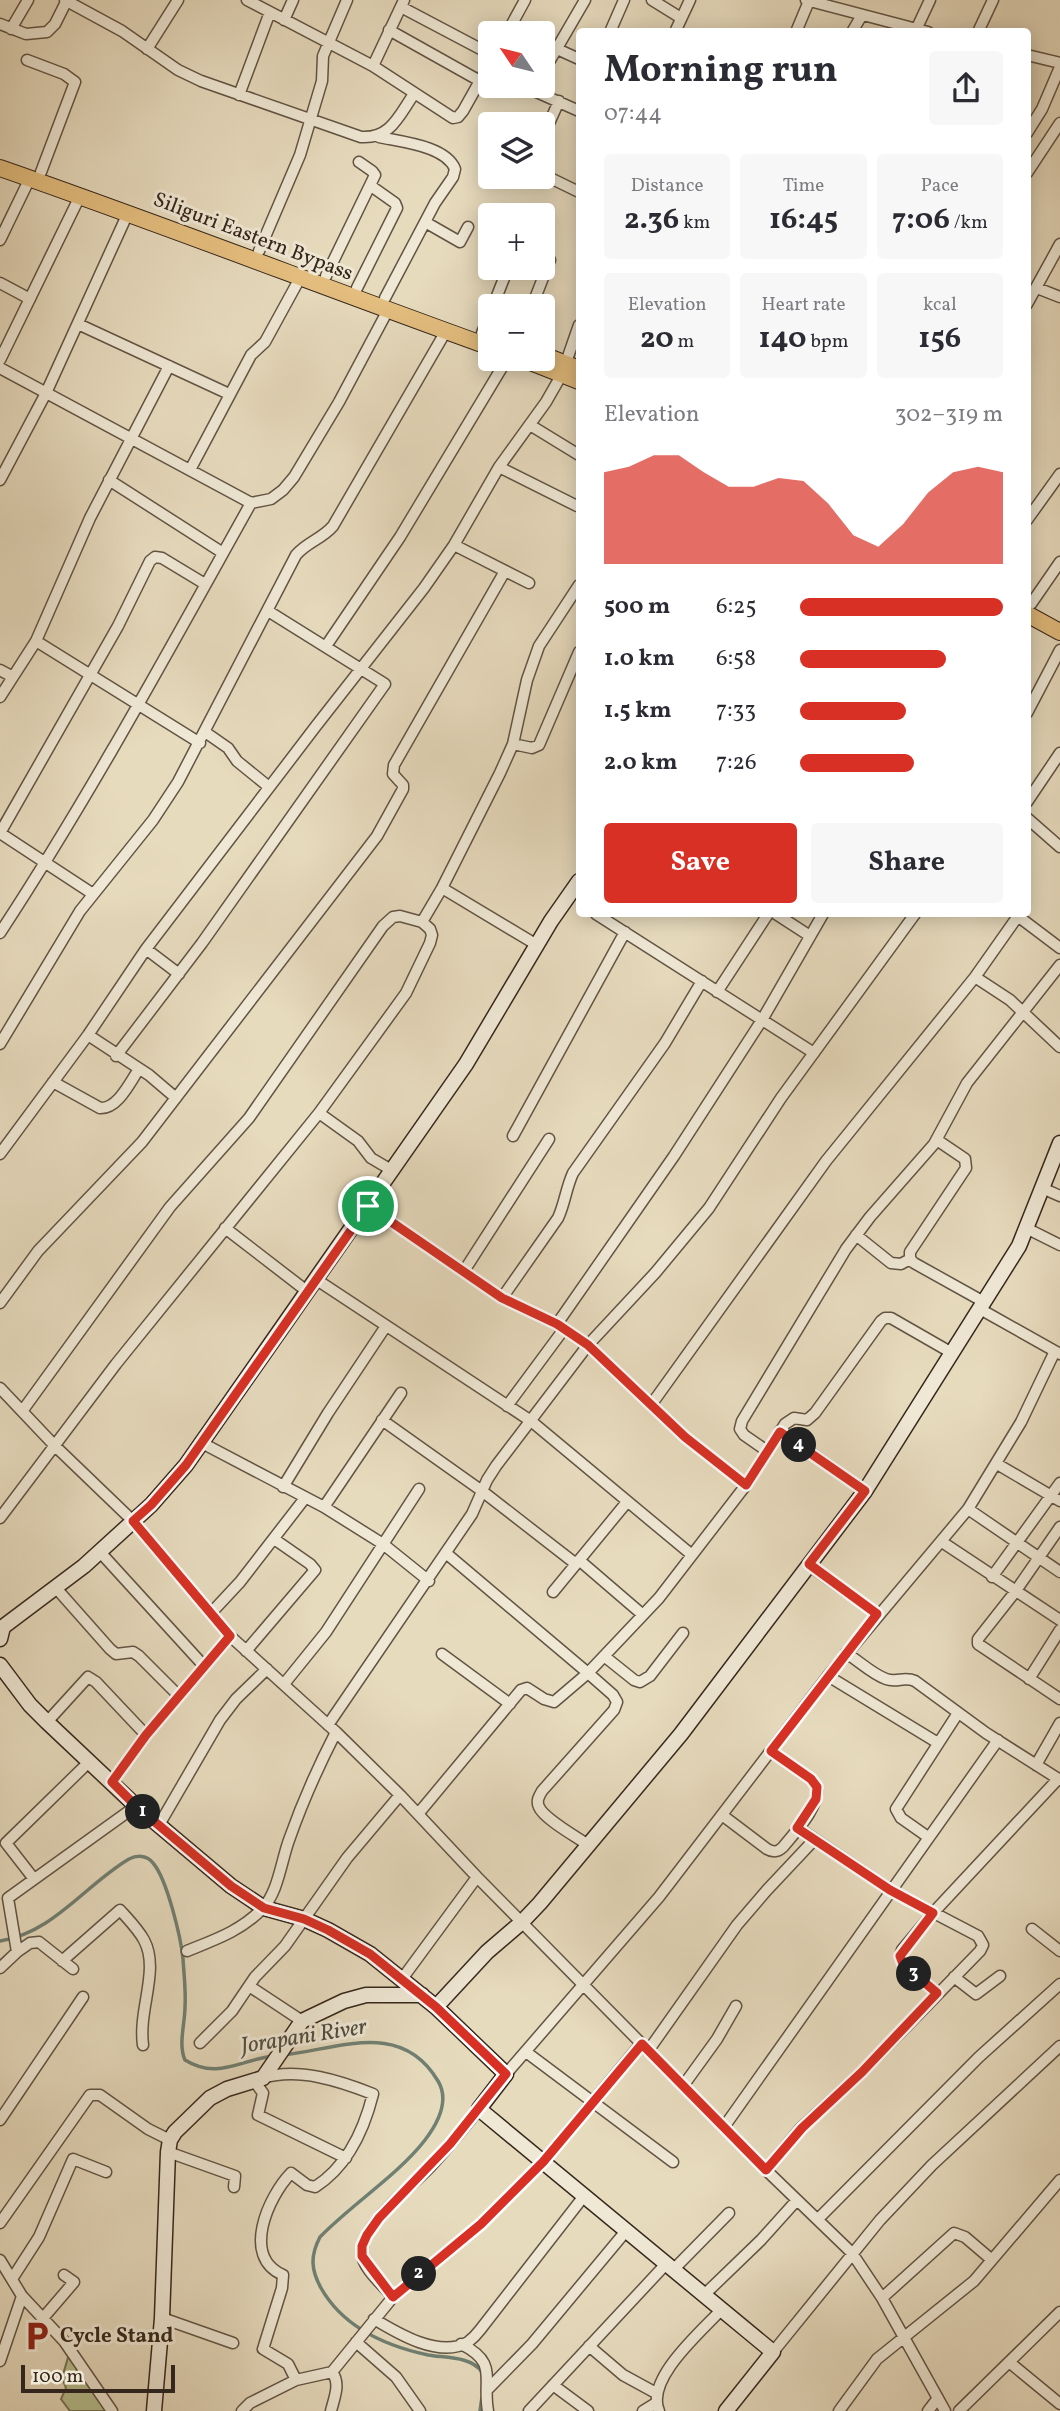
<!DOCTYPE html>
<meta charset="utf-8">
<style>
:root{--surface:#fff;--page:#f7f7f7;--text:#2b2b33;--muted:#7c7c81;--accent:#d93025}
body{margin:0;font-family:Vollkorn,serif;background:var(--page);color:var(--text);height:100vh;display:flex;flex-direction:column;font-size:26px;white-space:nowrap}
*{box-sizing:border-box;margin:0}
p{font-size:23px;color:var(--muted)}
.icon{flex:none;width:38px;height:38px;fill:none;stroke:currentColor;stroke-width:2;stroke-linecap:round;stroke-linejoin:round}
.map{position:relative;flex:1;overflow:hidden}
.drawer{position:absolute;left:576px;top:28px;width:455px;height:889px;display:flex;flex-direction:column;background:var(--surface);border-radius:7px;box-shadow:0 4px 18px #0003}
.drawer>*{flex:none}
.needle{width:46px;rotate:305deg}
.controls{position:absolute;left:478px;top:21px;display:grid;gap:14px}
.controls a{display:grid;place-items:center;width:77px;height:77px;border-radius:7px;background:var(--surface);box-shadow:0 4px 18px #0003;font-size:35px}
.scale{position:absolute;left:21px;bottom:18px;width:154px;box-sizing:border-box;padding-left:7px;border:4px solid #36271c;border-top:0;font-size:19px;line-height:24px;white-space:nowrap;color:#36271c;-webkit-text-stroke:5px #efe8d5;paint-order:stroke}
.pin{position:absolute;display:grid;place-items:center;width:60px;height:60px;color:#fff;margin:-30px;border:4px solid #fff;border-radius:50%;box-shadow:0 2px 7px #0007}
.km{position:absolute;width:35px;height:35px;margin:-18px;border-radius:50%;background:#222;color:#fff;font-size:19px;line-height:35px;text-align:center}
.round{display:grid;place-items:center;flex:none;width:74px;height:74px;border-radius:7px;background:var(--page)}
.summary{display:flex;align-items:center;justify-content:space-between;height:119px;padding:0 28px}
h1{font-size:38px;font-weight:700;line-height:52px}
.figures{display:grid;grid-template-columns:repeat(3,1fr);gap:10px;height:119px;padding:7px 28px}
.figures div{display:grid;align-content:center;border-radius:7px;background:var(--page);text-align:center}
.figures b{font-size:30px;font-weight:700}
.figures small{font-size:19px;font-weight:400}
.figures p{font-size:19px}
.chart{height:196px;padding:14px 28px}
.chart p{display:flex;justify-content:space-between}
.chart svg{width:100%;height:126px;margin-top:7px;fill:var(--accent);opacity:.7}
.button{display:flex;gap:14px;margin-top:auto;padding:14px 28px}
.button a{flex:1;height:80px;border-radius:7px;background:var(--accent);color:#fff;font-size:28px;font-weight:700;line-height:80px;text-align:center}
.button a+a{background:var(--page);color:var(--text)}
ul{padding:0 28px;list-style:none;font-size:23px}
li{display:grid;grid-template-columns:112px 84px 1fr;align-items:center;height:52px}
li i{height:18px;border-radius:9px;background:var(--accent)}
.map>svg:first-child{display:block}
.green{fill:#b7c090;stroke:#767456;stroke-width:2}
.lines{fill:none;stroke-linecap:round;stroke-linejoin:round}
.stream{stroke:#708073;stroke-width:3.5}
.street-casing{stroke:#625444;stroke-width:13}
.secondary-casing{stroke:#36271c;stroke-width:17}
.primary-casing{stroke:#36271c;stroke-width:18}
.street{stroke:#efe8d5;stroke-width:10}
.secondary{stroke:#efe8d5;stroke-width:14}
.primary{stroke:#e4be7f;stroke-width:16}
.route-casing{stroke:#fff;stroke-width:14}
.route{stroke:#d93025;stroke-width:9}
.labels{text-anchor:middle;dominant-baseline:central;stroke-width:6;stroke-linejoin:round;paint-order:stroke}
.street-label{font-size:21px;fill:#36271c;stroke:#efe8d5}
.poi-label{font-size:21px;font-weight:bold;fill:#36271c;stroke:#efe8d5;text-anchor:start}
.water-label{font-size:23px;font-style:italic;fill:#4e4c40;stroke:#efe8d5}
</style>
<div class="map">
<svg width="1060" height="2411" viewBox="0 0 1060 2411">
<rect width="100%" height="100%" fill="#e7dbbe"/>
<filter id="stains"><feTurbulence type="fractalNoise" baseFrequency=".00286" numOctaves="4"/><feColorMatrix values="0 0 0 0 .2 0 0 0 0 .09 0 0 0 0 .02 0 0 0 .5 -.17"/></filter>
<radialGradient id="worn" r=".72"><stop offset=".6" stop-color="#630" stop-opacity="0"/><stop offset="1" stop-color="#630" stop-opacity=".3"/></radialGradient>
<path class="green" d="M69,2354L107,2411H70L61,2399L66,2388L62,2378Z"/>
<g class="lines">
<path class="stream" d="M0,1941C53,1933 85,1885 129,1859C137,1855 147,1855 153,1863C167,1879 181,1938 183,1959C184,1975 186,1991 185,2007C185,2024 178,2044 185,2060C217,2080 240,2060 273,2056
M284,2055C341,2048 402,2020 438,2081C450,2101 438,2123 425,2140C398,2175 352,2204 320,2237C310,2256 311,2270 321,2288C343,2327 386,2346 428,2355C445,2358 471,2356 482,2372
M480,2411L482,2397"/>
<g class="street-casing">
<path id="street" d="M65,0L122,31L178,70L201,81L361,137C391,139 399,115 414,94
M247,0L373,66L453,118L458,117L463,111L490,63
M652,0L681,18
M806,0L928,32
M401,7L490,54
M284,20L293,0
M0,24L26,34L47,32L55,24L67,0
M11,29L28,0
M389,30L480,81
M610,32L624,0
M675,32L690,0
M796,32L809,1
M852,32L862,15
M915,32L930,0
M978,32L993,0
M507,33L525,0
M147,49L178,0
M557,49L579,59
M1027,55L1060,63
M27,60L64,74L75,82L41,172
M373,66L404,0
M542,74L585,0
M523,86L579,111
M239,95L270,12
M1027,133L1042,109L1060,67
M379,137C402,142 446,146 455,169L453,177L435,203L385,298
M542,139L559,101
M1027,173L1060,123
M542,174L579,192
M425,222L460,242L468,227
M0,240L30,178
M259,251L300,155L322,81L323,56L347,0
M326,276L375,175L372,171L359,162
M0,283L30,299
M357,288L397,208L395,203L371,186
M1037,288L1060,297
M1027,304L1060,244
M493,306L508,268
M532,306L550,260
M78,324L229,394
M482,333L490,313
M0,360L80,196
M0,368L251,503
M530,425L579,455
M499,467L577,506
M190,470L251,355L265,342L300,278
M0,480L46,393L128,213
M109,480L223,553
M1027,520L1060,474
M454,545L529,583
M1031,604L1060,562
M36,641L200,743
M326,646L400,537L507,359
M0,670L13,677
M0,697L36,641L90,518L169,366
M1027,713L1060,650
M205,732L228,748L237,761L269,787
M513,744L532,748L539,745L579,652
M1027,802L1060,753
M1027,818L1060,847
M0,833L118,626L150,561L155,557L162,558L205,584
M0,833L93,894
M442,888L537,945
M596,914L814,1053
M776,914L810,936
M1015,914L1060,948
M422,922L442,888L500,773L513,744L527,680L539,646L579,585
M0,933C91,794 170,648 251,503L271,499L283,490L294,477L339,402L388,310
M146,949L179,974
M975,977L1010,1000L1060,1047
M717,992L768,914
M88,1035L149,1075L176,1098
M0,1044L80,911L153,820L178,782L296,555C307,542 322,539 333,526L446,331
M116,1056L202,943L385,684L268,611
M53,1082L100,1108C118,1109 130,1082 139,1069
M319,1113L358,1141L371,1158L393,1171
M513,1136L625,932
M937,1140L965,1159L966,1168L910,1252V1259L914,1263L984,1302
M0,1154L88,1035L146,949L316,726L424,588L454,545L499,467L546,402L562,374L579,325
M1042,1188L1060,1196
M368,1206L502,1298L557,1324L588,1345L685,1437L746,1485
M225,1228L308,1292
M1026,1228L1060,1245
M856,1235L891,1263L901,1264L910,1259
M464,1271L549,1139
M317,1280L531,1421L692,1555
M502,1298L558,1218C565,1203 566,1188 573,1173L665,1043L702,981
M0,1303L38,1251L142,1142L377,836L403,789V785L393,774L394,765L505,571
M980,1309L1060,1354
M557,1324L674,1156L762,1020L823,914
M0,1388L55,1446L133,1521L230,1636L336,1732L400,1795L477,1877L766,2170L852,2253L882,2298L945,2411
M651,1405L826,1161L975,977L1018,916
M507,1406L564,1329
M382,1420L482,1491L576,1564
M780,1431L865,1491
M202,1443L324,1507L383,1544L429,1581
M767,1451L744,1435L740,1429L742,1421L846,1249L870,1217L934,1144L967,1083L1060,965
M997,1464L1060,1501
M283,1487L328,1413L386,1326
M324,1507L401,1393
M968,1509L1060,1572
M0,1518L116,1364L319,1113L406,993L430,943L432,935L430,929L422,922L400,916L393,917L383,926L249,1118L170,1207L23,1410
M1060,1527L1015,1592L978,1639V1644L1060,1699
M942,1542L1060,1620
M100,1552L204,1666
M447,1554L588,1673L659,1598L746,1485L785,1424L794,1418L807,1420L815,1413L881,1321L885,1318H891L952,1353
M579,1560L643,1615
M809,1565L877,1614
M992,1577L1060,1483
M56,1588L110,1649L116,1654L133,1652L139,1656L179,1696
M553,1592L627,1502
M212,1612L240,1582L305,1498
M246,1651L315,1570L310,1564L274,1539
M846,1653C859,1661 872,1674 886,1679C897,1683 904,1676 915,1681L986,1733L1060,1780
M442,1654L510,1704
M604,1656L634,1680L640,1682L650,1676L683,1633
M828,1676L938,1743
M1029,1679L1060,1630
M284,1684L326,1632L419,1489
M47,1722L88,1677L96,1682L146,1735
M328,1725L472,1514L487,1480L496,1466L588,1345L656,1272L709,1208L781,1098L915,914
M1036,1765L1060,1723
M112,1782L146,1735L230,1636
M418,1814L521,1690L527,1688L544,1699L554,1702L588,1673L613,1695L617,1702L614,1710L542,1791C539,1796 536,1801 539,1807C544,1819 577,1837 588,1845
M722,1815L767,1849C774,1853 778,1852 783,1847C796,1831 819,1808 817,1787L811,1779L771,1751
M159,1825L220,1720L236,1699L267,1669
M928,1837L901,1818L896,1809L958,1713
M34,1879L6,1843L90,1761
M1032,1929L1060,1951
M187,1951C214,1940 241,1931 262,1909C278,1893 281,1862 289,1840C302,1803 318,1767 336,1732
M17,1952L30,1943L39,1942L73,1969
M62,1961L120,1910C128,1919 138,1929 144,1940C160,1970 138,2009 143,2045
M0,1968L17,1952L8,1898L136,1806
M954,1977L976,1994L1000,1976
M402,1979L477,1877
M249,1986L302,2021
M937,1993L903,1964L900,1956L902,1950L933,1913L1058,1779
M200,2043L232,2011L255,1977L285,1946L347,1858L400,1795
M648,2051L737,1925L767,1890L814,1840
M526,2052L673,2162
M506,2074L659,1897L828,1676L968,1509L1021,1422L1055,1351
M263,2078C298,2067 340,2081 373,2094C364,2130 348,2166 315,2187L307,2185L291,2173C268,2197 241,2257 283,2275L282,2288L263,2349L288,2364L296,2380
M255,2082L263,2093L258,2115L346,2158
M683,2086L717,2039L736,2006
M0,2120L83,1997
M724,2127L998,1740
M168,2152L235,2176L234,2187
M766,2170L801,2128L862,2072L980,1951L983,1945L978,1936L890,1890L798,1828
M818,2219L979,2057L1060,1984
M0,2223L90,2095H100L148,2129L170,2140
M0,2260L22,2296L0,2361
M673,2270L729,2213
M12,2279L39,2237L73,2159L106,2172
M704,2295L761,2240L797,2200
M22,2296L64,2341L112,2411
M393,2297C383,2285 363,2269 362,2254C360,2226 412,2186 430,2167C448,2148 463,2129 479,2109
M882,2298L954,2233L965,2237L992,2260
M44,2317L74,2282L64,2275
M162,2318L233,2343
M374,2319C397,2333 440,2359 468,2342C472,2339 477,2334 480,2330L584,2196
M356,2342L396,2377L420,2411
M461,2344C499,2363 482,2378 488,2411
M589,2346L623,2375L656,2393
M773,2352L880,2220L932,2165L1060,2046
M1009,2362L1060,2404
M553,2385L588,2411
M488,2389L532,2344L626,2231
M242,2411L250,2403L296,2380L332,2372L393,2297L481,2224L543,2162L641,2044
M331,2411C334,2398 341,2384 332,2372
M529,2411L666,2264
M643,2411L656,2403
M659,2411C645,2379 701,2332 721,2310
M839,2411L877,2359L974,2281L1060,2180
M928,2411L938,2398
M959,2411L1060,2312"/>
</g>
<g class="secondary-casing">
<path id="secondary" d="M0,1639L3,1627L84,1566L151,1505L186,1465L466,1064L551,921L579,881
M0,1665L30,1705L47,1722L136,1806L231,1886L264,1908L304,1919L328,1930L370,1954L436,2007L506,2074L479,2109L773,2352L726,2411
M436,2007L487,1952L522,1922L540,1903L681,1734L865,1491L1019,1246L1060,1143
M154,2411L162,2318L168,2152L170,2140L175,2132L210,2098L227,2089L263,2078L302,2021L344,2001L366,1995H422"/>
</g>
<g class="primary-casing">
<path id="primary" d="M0,168C164,225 326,288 490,347
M548,357L579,369
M523,359L579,381
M1027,614L1060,632"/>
</g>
<use href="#street" class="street"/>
<use href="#secondary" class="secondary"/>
<use href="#primary" class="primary"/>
</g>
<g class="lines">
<g class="route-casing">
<path id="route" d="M368,1206L502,1298L557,1324L588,1345L685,1437L746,1485L780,1432L865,1491L809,1564L877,1614L771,1751L811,1779L817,1787L816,1799L797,1828L890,1890L933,1913L900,1956L903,1964L937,1993L862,2072L802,2128L766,2170L642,2044L543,2162L481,2224L393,2297L362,2256V2246L367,2235L379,2218L450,2144L506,2074L436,2007L370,1954L328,1930L304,1919L264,1908L231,1886L136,1806L112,1782L146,1735L230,1636L133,1521L151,1505L186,1465Z"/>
</g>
<use href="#route" class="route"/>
</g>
<defs>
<g id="parking-bare" transform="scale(2.415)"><path d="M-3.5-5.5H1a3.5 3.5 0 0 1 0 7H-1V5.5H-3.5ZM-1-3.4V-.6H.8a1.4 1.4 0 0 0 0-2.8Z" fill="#8f2418" stroke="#efe8d5" stroke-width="2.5" paint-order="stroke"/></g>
</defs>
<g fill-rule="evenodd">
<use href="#parking-bare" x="37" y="2336"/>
</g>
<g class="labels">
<g class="street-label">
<text transform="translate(253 237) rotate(21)">Siliguri Eastern Bypass</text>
</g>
<g class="poi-label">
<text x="60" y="2336">Cycle Stand</text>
</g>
<g class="water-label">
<text transform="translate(304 2037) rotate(-9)">Jorapani River</text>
</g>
</g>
<rect width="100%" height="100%" filter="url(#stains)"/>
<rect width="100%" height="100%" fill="url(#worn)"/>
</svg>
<div class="controls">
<a><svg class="needle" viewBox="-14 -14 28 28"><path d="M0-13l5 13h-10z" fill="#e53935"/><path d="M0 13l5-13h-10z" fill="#7c7c81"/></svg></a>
<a><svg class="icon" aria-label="layers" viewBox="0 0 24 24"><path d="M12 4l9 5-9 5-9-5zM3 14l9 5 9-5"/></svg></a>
<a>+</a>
<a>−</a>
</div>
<div class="scale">100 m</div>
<div class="pin" style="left:368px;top:1206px;background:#1e9e55"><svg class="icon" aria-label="arrive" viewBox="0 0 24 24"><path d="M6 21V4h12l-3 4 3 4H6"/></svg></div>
<b class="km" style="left:143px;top:1812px">1</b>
<b class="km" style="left:419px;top:2274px">2</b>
<b class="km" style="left:914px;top:1974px">3</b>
<b class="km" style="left:799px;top:1445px">4</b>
<section class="drawer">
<div class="summary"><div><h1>Morning run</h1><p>07:44</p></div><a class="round"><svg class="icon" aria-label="share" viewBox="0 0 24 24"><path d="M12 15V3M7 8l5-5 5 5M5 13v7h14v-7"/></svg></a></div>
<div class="figures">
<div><p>Distance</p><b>2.36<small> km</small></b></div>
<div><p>Time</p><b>16:45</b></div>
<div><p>Pace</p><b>7:06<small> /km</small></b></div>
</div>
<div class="figures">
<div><p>Elevation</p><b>20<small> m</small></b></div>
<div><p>Heart rate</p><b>140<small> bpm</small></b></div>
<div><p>kcal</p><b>156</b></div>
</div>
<div class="chart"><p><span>Elevation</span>302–319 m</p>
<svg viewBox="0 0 160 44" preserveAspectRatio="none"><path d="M0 44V12L10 10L20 6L30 6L40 12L50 17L60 17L70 14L80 15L90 23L100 34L110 38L120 30L130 19L140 12L150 10L160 12V44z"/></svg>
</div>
<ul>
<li><b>500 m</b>6:25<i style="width:100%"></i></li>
<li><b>1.0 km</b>6:58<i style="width:72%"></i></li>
<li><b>1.5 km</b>7:33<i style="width:52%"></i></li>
<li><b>2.0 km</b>7:26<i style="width:56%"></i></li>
</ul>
<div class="button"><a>Save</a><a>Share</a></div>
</section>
</div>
